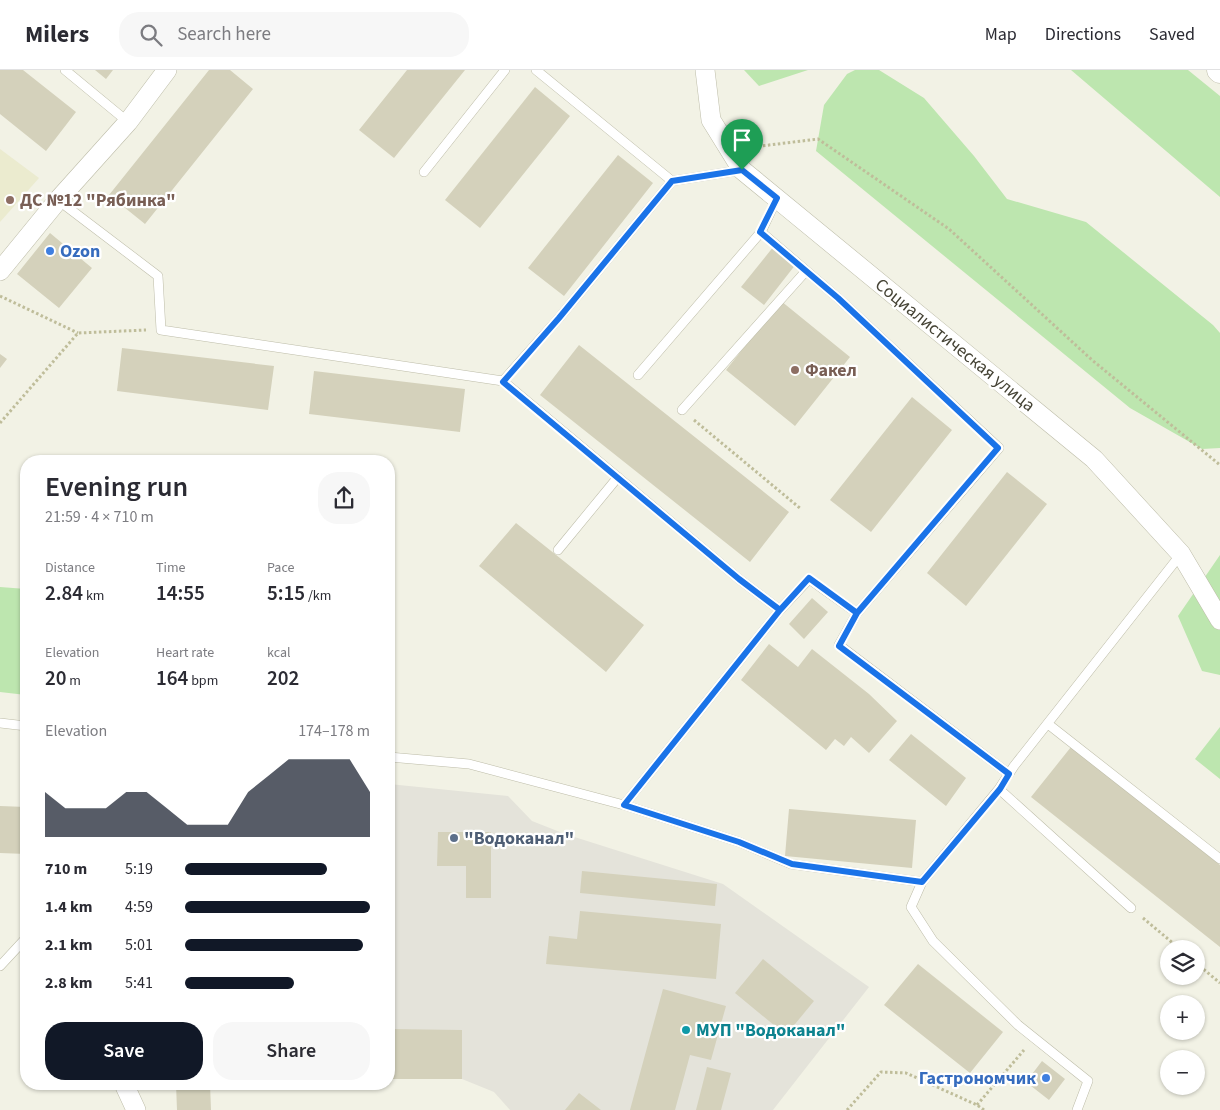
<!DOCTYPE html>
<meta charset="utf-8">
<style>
:root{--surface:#fff;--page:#f7f7f7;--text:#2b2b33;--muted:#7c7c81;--line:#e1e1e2;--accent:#111827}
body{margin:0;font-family:"Source Sans 3",sans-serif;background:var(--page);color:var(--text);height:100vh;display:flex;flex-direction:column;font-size:19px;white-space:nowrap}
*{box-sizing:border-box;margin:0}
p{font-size:16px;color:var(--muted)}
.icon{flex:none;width:28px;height:28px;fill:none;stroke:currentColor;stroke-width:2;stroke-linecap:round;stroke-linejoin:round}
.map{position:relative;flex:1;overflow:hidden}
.panel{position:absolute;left:20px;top:385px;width:375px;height:635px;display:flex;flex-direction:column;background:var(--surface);border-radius:20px;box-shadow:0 1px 4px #0004}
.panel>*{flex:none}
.tools{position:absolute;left:1160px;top:870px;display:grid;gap:10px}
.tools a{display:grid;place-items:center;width:45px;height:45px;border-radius:50%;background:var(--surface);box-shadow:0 1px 4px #0004;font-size:25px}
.pin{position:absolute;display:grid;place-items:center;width:42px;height:42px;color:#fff;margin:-51px -21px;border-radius:50% 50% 50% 0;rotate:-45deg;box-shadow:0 0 5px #0007}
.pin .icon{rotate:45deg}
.round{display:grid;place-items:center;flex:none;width:52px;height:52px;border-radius:20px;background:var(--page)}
.headline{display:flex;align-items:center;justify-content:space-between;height:85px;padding:0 25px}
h1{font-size:28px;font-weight:600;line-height:38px}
.figures{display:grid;grid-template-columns:repeat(3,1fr);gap:8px;height:85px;padding:5px 25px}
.figures div{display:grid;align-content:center}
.figures b{font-size:21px;font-weight:600}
.figures small{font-size:14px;font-weight:400}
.figures p{font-size:14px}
.chart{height:140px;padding:10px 25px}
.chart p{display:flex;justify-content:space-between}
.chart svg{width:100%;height:90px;margin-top:5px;fill:var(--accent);opacity:.7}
.action{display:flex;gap:10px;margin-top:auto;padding:10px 25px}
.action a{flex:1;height:58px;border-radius:20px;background:var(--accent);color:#fff;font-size:20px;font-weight:600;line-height:58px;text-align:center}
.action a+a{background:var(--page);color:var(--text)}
ul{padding:0 25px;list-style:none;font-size:16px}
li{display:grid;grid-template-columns:80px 60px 1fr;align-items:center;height:38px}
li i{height:12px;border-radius:6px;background:var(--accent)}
header{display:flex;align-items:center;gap:30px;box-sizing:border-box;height:70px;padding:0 25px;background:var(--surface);border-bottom:1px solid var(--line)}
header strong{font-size:24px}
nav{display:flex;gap:28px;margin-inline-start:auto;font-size:18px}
.search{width:350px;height:45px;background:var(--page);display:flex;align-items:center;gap:12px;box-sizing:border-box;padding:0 18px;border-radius:20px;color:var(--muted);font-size:19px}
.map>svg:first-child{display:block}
.industrial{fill:#e4e3da}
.education{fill:#ebebcf}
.green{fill:#bde6af}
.building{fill:#d4d1bb}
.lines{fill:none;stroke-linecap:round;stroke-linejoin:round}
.service-casing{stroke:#bdbca8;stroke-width:10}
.minor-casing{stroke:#bdbca8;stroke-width:20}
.tertiary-casing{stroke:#bdbca8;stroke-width:25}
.path{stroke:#bfbd9a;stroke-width:3;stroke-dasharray:2.5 2.5;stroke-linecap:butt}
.service{stroke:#fff;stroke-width:9}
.minor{stroke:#fff;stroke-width:19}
.tertiary{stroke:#fff;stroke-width:24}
.route-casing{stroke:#fff;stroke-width:10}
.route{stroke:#1a73e8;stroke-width:6}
.education-dot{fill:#8d6e63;stroke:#fff;stroke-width:2}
.shop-dot{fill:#3f7fe0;stroke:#fff;stroke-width:2}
.service-dot{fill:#5c6f8a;stroke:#fff;stroke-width:2}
.culture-dot{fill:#0f9aa8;stroke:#fff;stroke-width:2}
.labels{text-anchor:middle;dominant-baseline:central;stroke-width:4.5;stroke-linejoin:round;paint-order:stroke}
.education-label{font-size:18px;font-weight:bold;fill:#785e54;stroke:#fff;text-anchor:start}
.shop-label{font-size:18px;font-weight:bold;fill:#366cbe;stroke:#fff;text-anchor:start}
.street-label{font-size:18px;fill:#454335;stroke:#fff}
.service-label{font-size:18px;font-weight:bold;fill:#4e5e75;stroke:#fff;text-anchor:start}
.culture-label{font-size:18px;font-weight:bold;fill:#0d838f;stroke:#fff;text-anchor:start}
</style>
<header>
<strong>Milers</strong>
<div class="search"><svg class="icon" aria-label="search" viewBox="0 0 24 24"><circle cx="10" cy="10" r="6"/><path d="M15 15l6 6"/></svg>Search here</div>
<nav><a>Map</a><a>Directions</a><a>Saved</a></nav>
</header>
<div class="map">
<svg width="1220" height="1040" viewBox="0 0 1220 1040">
<rect width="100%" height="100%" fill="#f2f2e5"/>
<path class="industrial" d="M389,714L508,726L532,751L565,764L723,814L869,917L773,1040H510L494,1022L462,1009H389Z"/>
<path class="education" d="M0,79L39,108L0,152Z"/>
<path class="green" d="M744,0H808L759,16Z
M855,0H879L924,28L974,86L1007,129L1086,152L1213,255L1220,263V378L1202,379L1130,338L816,81L824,35L847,4Z
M1071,0H1188L1220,26V127Z
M1220,485V605L1202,601L1178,546Z
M0,517L26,519V625L0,622Z
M1220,657V709L1195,689Z"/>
<path class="building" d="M0,0H23L76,42L46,81L0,44Z
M95,0H113L106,9Z
M209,0H230L253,19L145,154L109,125Z
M407,0H465L394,88L359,60Z
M535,17L570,46L480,158L445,130Z
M618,85L653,113L564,226L528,198Z
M50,163L92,198L59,238L17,204Z
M774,176L796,194L764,235L741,217Z
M781,231L850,287L795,356L726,300Z
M579,275L789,442L750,492L540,325Z
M122,278L274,296L268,340L117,321Z
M0,284L7,289L0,298Z
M314,301L465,319L460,362L309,344Z
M912,327L952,360L871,462L830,430Z
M1007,402L1047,434L966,536L927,503Z
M516,453L644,555L606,602L479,496Z
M812,528L828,542L804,569L789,554Z
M769,574L798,597L812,579L869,624L897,651L869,683L851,667L844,676L835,669L826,680L741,610Z
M911,664L966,708L946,736L889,690Z
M1071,677L1220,795V877L1031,727Z
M0,736L26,737V784L0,783Z
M789,739L916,750L912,798L785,786Z
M438,762H491V828H466V796H437Z
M582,801L717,814L715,836L580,823Z
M580,841L721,854L716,909L546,894L549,866L577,869Z
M763,889L814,931L786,965L735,923Z
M918,894L1003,962L970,1003L884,935Z
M663,919L726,936L711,990L690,985L675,1040H630Z
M389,959L462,960V1009H389Z
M1042,991L1065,1009L1049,1030L1026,1012Z
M707,997L731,1003L721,1040H696Z
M176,1014H210L211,1040H177Z
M579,1023L601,1040H565Z"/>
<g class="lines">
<g class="service-casing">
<path id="service" d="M65,0L128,52
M536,0L672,111
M424,102L505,0
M777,128L761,162L838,228L999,378L857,543L839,575L1009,704
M58,130L158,206L161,260L503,311L739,509L780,540
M638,305L761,162
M503,311L559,248L672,111L742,100
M682,340L806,201
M558,480L618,407
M0,653L26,656
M1048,654L1220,789
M389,687L469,694L624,735L739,772L791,794L922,812
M999,719L1131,838
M624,735L780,540L809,509L857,543
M0,896L26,868
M1077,1040L1088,1011L1018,955L933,871L911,837L922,812L999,719L1014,696L1181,484"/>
</g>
<g class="minor-casing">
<path id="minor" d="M705,0L711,50L742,100L1094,389L1181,484L1220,550
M0,201L58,130L128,52L167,0
M124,1014L136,1040"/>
</g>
<g class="tertiary-casing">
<path id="tertiary" d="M1219,0L1220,1"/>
</g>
<path class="path" d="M753,77L818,69L949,159L1092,290L1220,395
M0,226L78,263
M694,350L801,439
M0,353L78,263L146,260
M1143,848L1180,879
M1196,893L1220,913
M977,1035L1024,980
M847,1040L881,1002L906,1003L977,1035L984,1040"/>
<use href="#service" class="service"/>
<use href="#minor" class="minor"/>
<use href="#tertiary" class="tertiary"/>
</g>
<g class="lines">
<g class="route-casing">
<path id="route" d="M742,100L672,111L559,248L503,312L739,509L780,540L809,508L857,543L839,576L1009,704L1000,719L922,812L792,794L739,772L624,735L780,540L809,508L857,543L998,378L838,228L760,162L777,128L742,100"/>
</g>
<use href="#route" class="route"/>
</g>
<g class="education-dot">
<circle cx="10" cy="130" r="5"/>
<circle cx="795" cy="300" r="5"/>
</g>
<g class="shop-dot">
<circle cx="50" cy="181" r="5"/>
<circle cx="1046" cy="1008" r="5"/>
</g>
<circle class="service-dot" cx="454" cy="768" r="5"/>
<circle class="culture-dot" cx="686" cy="960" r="5"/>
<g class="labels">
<g class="education-label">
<text x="20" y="130">ДС №12 "Рябинка"</text>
<text x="805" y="300">Факел</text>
</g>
<g class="shop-label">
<text x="60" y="181">Ozon</text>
<text x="1036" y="1008" text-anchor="end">Гастрономчик</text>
</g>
<g class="street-label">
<text transform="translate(955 275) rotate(39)">Социалистическая улица</text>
</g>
<g class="service-label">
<text x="464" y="768">"Водоканал"</text>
</g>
<g class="culture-label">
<text x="696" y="960">МУП "Водоканал"</text>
</g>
</g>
</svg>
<div class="tools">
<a><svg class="icon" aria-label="layers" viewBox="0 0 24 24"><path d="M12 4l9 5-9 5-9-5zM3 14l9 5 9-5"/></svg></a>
<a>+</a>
<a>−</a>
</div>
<div class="pin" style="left:742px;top:100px;background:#1e9e55"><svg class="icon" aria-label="arrive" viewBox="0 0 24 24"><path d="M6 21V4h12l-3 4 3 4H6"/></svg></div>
<section class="panel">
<div class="headline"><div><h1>Evening run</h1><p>21:59 · 4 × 710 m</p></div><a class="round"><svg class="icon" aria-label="share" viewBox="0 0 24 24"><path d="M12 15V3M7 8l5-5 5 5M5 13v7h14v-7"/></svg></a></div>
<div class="figures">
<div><p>Distance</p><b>2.84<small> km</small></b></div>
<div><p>Time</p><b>14:55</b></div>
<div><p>Pace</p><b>5:15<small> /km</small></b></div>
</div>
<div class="figures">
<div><p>Elevation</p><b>20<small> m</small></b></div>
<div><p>Heart rate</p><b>164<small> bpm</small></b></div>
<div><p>kcal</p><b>202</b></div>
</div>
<div class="chart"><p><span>Elevation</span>174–178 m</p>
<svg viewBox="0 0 160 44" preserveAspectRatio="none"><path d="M0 44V22L10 30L20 30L30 30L40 22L50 22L60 30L70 38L80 38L90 38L100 22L110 14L120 6L130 6L140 6L150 6L160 22V44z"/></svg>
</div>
<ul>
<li><b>710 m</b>5:19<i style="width:77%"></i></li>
<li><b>1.4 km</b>4:59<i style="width:100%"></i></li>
<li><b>2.1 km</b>5:01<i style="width:96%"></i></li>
<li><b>2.8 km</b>5:41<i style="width:59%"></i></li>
</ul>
<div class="action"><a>Save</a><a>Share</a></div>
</section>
</div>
